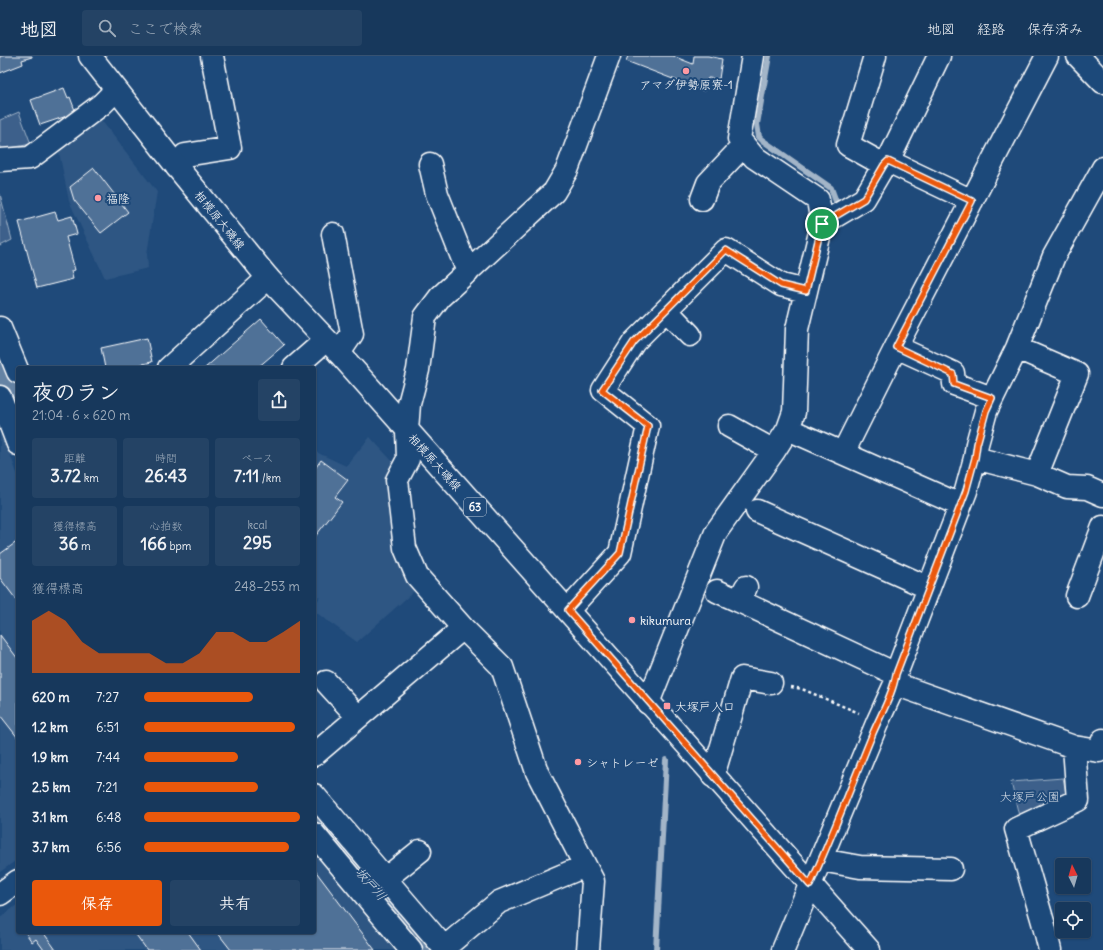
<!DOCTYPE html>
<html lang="ja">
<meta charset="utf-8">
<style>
:root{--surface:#17385c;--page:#244365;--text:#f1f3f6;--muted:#9eacbb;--line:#365272;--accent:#ea580c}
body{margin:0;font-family:Delius,"Klee One",sans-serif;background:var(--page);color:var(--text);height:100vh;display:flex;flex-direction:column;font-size:15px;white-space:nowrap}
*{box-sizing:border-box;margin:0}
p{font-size:13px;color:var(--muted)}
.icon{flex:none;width:22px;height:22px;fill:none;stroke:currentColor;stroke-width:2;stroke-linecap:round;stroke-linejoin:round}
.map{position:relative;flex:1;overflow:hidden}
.side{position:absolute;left:16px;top:310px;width:300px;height:568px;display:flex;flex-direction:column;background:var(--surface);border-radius:4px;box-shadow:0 1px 3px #0004,0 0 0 1px var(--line)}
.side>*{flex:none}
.needle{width:26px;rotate:355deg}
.tools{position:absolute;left:1055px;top:802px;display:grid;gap:8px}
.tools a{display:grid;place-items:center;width:36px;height:36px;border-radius:4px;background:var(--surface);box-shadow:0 1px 3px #0004,0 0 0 1px var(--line);font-size:20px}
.pin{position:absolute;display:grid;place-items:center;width:34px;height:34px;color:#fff;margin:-17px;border:2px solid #fff;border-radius:50%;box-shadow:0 1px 4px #0007}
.round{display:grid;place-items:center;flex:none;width:42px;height:42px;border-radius:4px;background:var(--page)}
.overview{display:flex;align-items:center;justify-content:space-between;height:68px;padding:0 16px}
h1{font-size:22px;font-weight:700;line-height:30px}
.stats{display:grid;grid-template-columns:repeat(3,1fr);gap:6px;height:68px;padding:4px 16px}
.stats div{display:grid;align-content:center;border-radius:4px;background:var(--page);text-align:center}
.stats b{font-size:17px;font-weight:700}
.stats small{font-size:11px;font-weight:400}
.stats p{font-size:11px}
.chart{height:112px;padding:8px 16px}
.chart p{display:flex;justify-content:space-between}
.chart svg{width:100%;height:72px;margin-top:4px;fill:var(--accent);opacity:.7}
.primary-button{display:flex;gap:8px;margin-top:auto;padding:8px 16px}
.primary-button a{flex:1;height:46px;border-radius:4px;background:var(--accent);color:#fff;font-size:16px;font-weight:700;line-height:46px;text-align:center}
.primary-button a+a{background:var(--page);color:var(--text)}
ul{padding:0 16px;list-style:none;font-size:13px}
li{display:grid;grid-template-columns:64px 48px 1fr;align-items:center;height:30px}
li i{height:10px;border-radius:5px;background:var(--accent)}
header{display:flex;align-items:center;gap:24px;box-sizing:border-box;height:56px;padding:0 20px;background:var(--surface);border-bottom:1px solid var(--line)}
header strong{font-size:19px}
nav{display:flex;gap:22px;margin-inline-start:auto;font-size:14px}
.search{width:280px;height:36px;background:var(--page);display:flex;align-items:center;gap:10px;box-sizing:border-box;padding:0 14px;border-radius:4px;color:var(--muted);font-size:15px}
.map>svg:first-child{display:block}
.built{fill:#2e5683}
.green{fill:#3c618b;stroke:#9eb0c5}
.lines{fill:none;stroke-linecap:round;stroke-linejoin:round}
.stream{stroke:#a3b5c8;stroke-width:6}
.river{stroke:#6583a4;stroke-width:38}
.building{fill:#507197;stroke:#fff}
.minor-casing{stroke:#fff;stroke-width:25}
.major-casing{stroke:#fff;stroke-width:25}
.path{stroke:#fff;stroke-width:2.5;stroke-dasharray:3 3;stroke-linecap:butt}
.minor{stroke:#1f4a7a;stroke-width:22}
.major{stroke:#1f4a7a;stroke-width:22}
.route-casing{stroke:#fff;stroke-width:8}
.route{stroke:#ea580c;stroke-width:5}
.poi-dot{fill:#ff9aa2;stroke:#1f4a7a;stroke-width:1.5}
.labels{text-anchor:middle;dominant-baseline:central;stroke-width:4;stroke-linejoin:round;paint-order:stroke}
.shield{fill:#1f4a7a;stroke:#bcc9d7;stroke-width:1}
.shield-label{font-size:11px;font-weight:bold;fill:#fff}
.poi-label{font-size:12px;fill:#fff;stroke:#1f4a7a;text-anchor:start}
.street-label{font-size:12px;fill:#fff;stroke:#1f4a7a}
.park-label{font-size:12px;fill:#d8dfe8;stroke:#1f4a7a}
.water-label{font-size:13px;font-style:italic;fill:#d8e0e8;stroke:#1f4a7a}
</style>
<header>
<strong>地図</strong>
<div class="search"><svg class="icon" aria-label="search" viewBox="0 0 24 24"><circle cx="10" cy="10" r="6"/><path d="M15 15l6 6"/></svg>ここで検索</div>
<nav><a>地図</a><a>経路</a><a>保存済み</a></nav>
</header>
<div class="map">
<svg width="1103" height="894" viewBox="0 0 1103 894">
<rect width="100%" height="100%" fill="#1f4a7a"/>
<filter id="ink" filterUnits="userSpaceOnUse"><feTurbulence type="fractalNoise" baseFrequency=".025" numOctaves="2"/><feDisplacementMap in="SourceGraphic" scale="8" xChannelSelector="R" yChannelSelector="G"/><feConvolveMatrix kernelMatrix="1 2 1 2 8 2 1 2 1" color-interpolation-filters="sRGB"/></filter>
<g filter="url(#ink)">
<path class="built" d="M98,60L157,136L147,198L148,212L105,222L69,145L58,91Z
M0,371L18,420V803L0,816Z
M370,381L393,406L389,418L420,530L357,586L314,555V550L320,541L314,542V395L346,410Z
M314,785L407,894H0V862L18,848V876H314Z"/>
<path class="green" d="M19,56L31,88L0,94V64Z
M0,138L12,184L0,190Z
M1063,722L1067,742L1019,760L1011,726Z"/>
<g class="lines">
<path class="stream" d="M769,0L757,68L759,81L762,84L831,132L838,151
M656,894L666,704"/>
<path class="river" d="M0,316L18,363
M314,763L427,894"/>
</g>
<path class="building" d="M0,0H32V1L22,4L23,8L0,17Z
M628,0H673L693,8L694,0H708L722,3L719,23L708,22L704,35L626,5Z
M64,32L68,42L70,41L76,57L40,69L31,44Z
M94,112L128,156L101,177L74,144L70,131Z
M55,156L58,164L72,160L77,178L66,181L75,214L71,215L73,223L37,232L19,166Z
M261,263L284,289L257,312H205Z
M147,282L152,306L124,312H105L101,292Z
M321,404L348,424L335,441L342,446L314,482V414Z
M18,485V546L0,522V498Z
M0,579L18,603V682L0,659Z
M314,813L375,894H231L217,876H314Z
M25,876H43L56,894H44L36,883L32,886Z
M134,876H188L201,894H147Z"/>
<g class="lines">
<g class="minor-casing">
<path id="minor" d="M875,0L848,89L884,109
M1078,0L1103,26
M0,104L30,102L102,48L116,34
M888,105L972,145
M430,108L437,138L468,216
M177,111L185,99L230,92L212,0
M702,143L708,127L744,89
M822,168L864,143L884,109L888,105L939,0
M333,178L352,278L339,297
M666,254L690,279
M0,272L18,316
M896,291L953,317L954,328L992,342
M1017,292L1077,318L1037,418
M169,312L268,222
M294,312L326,284
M0,341L18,388
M729,370L774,395
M788,373L960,449
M843,397L896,291L1047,0
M975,402L1037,418L1067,431L1087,432L1103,439
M757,455L929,532
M746,531L739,545L896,618
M717,535L739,545
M1077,540L1103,471
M568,554L620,497L648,370L603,334L634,286L726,194L781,229L806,235
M326,626L358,661
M895,628L1074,691L1099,695L1103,684
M648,647L716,476L774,395L788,373L794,356L797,273L822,168L818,144L754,101L739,83L753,0
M314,699L463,572
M713,720L742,622L771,627
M314,739L446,894
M314,778L411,894
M821,804L860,811L951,813
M385,823L420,795
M0,838L18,825
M444,892L499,846L585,810
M588,894L593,825L537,716L502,611L463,572L417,520L405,492L397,424L408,403L407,374L409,348L418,314L425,261L440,241L554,136L567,114L609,0
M783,894L878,665L895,628L896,618L966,435L975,402L977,388L986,355L1017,292L1054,200L1103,112
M1050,894L1043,866L1016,773L1078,744L1074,691"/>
</g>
<g class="major-casing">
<path id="major" d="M90,0L177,111L268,222L339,297L869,894"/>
</g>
<path class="path" d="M791,631L802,633L859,657"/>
<use href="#minor" class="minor"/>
<use href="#major" class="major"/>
</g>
</g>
<g class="lines" filter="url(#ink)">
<g class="route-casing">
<path id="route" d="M888,105L972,145L896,291L953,318L954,328L992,342L986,355L977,388L975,402L966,435L896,618C893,638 881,658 873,677C852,728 833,779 810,829L568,554L620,497L648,370L602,334L634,286L726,194L781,229L806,235L822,168L864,143L884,109Z"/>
</g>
<use href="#route" class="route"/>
</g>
<g class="poi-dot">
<circle cx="686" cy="15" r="4"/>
<circle cx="98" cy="142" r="4"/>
<circle cx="632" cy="564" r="4"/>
<rect x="663" y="646" width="8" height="8" rx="2"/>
<circle cx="578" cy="706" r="4"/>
</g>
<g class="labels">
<rect class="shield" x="464" y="442" width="22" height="18" rx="3"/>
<g class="shield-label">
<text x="475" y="451">63</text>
</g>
<g class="poi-label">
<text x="686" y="28" text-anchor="middle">アマダ伊勢原寮-1</text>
<text x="106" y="142">福隆</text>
<text x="640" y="564">kikumura</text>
<text x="675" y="650">大塚戸入口</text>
<text x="586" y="706">シャトレーゼ</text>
</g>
<g class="street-label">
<text transform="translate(220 164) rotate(51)">相模原大磯線</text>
<text transform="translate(435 406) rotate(48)">相模原大磯線</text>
</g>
<g class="park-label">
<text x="1030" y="740">大塚戸公園</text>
</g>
<g class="water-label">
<text transform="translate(371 828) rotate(49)">坂戸川</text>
</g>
</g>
</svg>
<div class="tools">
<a><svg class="needle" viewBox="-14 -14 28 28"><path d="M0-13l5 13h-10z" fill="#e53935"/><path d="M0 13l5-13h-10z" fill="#9eacbb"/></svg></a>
<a><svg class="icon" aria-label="locate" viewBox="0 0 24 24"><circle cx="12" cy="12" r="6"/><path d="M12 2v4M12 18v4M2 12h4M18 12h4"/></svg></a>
</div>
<div class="pin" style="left:822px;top:168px;background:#1e9e55"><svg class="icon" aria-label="arrive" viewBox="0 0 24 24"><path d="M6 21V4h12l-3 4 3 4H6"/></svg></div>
<section class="side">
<div class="overview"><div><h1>夜のラン</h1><p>21:04 · 6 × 620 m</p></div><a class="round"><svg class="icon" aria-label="share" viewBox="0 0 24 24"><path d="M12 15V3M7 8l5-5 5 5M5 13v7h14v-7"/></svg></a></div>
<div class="stats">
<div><p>距離</p><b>3.72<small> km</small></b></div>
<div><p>時間</p><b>26:43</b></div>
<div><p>ペース</p><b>7:11<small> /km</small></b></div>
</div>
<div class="stats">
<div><p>獲得標高</p><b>36<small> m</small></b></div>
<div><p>心拍数</p><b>166<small> bpm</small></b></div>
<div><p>kcal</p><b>295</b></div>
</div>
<div class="chart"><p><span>獲得標高</span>248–253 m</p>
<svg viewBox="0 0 160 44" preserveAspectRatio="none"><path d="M0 44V12L10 6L20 12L30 25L40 32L50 32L60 32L70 32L80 38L90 38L100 32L110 19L120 19L130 25L140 25L150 19L160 12V44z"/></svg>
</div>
<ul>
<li><b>620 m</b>7:27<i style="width:70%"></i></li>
<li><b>1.2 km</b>6:51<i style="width:97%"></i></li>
<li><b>1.9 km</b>7:44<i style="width:60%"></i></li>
<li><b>2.5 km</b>7:21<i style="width:73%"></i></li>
<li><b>3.1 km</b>6:48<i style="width:100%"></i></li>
<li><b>3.7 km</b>6:56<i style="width:93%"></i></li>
</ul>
<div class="primary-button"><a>保存</a><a>共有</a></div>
</section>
</div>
